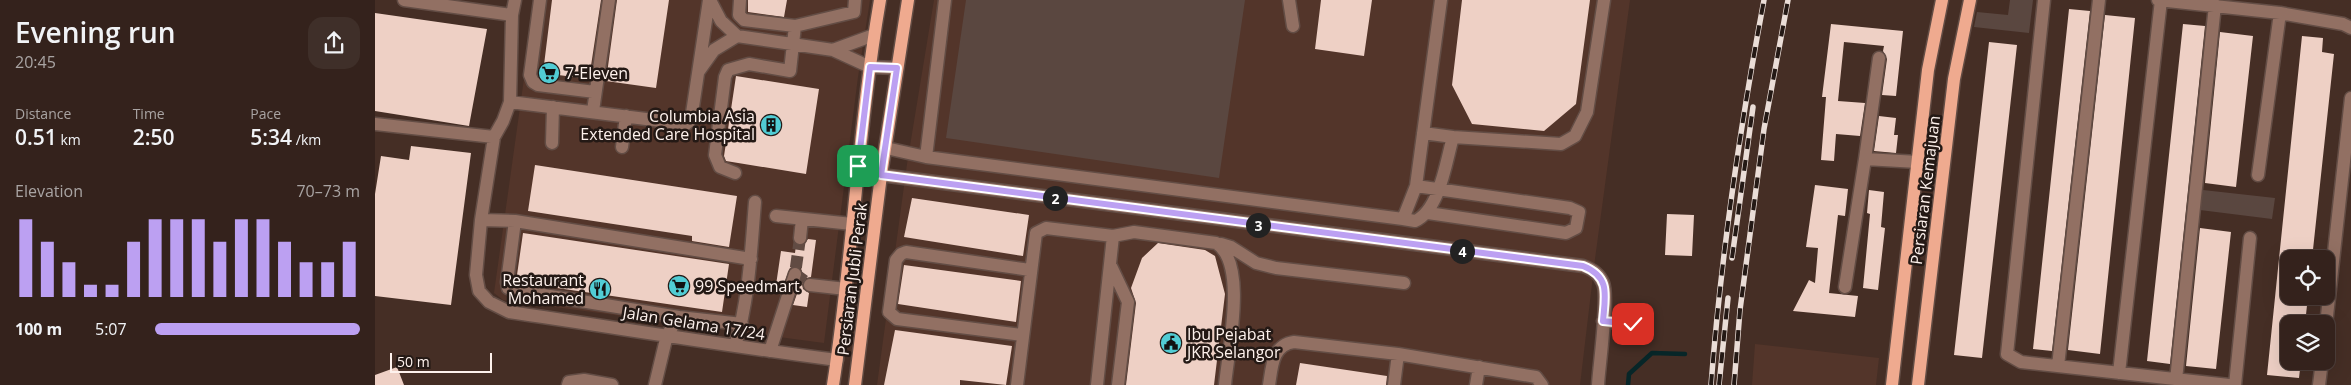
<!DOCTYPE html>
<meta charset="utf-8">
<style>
:root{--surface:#34221c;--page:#3f2f29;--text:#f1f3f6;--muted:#a9a4a3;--line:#4e3f3b;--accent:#bca0f2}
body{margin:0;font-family:"Open Sans",sans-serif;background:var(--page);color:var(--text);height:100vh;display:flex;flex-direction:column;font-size:19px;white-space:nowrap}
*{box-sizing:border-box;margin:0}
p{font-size:16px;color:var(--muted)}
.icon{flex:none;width:28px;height:28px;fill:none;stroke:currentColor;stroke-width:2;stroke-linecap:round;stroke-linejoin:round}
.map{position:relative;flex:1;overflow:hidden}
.panel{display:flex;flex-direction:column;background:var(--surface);width:375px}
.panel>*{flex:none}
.tools{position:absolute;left:1905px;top:250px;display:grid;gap:10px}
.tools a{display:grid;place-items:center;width:55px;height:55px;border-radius:10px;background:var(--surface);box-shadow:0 5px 20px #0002,0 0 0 1px var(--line);font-size:25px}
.scale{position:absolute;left:15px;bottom:12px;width:102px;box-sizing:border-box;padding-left:5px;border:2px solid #fef2ed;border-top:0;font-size:14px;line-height:18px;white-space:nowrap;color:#fef2ed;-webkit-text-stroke:4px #241915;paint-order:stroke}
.pin{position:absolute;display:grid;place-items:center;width:42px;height:42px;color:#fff;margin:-21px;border-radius:10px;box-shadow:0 2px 8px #0006}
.km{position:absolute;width:25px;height:25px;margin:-12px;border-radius:50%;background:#222;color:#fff;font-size:14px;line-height:25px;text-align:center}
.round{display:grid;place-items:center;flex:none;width:52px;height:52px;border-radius:15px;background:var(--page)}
.overview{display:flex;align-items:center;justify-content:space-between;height:85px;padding:0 15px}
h1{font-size:28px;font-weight:600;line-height:38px}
.metrics{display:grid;grid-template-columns:repeat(3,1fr);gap:8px;height:85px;padding:5px 15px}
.metrics div{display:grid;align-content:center}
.metrics b{font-size:21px;font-weight:600}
.metrics small{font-size:14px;font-weight:400}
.metrics p{font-size:14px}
.chart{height:140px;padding:10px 15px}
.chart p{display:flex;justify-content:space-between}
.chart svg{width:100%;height:90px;margin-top:5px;stroke:var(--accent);stroke-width:6}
ul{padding:0 15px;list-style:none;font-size:16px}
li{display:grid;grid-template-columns:80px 60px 1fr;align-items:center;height:38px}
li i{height:12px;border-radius:6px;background:var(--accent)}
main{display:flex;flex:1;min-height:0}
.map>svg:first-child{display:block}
.built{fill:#53352a}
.green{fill:#5a4740}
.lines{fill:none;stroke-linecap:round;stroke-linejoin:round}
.stream{stroke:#072628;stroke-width:4.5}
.building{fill:#eed0c5}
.minor-tunnel{stroke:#614b43;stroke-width:12;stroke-dasharray:12 6;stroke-linecap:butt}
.minor-casing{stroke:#634d45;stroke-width:15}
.major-casing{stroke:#634d45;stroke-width:15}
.minor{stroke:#927063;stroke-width:12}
.major{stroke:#efaa8f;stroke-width:12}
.rail-casing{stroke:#eaddd7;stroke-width:5.5}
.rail{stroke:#241915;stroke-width:4;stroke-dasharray:11;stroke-linecap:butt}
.route-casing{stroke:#fff;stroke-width:10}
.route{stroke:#bca0f2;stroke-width:6}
.labels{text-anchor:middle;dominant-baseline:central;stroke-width:5;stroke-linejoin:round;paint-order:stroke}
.poi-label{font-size:16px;fill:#fef2ed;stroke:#241915;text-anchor:start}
.street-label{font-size:16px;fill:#fef2ed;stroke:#241915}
</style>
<main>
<section class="panel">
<div class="overview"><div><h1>Evening run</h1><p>20:45</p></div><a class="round"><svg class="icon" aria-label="share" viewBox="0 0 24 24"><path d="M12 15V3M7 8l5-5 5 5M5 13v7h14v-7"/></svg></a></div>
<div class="metrics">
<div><p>Distance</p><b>0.51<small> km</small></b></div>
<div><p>Time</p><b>2:50</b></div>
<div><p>Pace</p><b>5:34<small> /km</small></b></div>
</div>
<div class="chart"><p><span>Elevation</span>70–73 m</p>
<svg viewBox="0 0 160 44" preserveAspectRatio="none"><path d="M5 44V6M15 44V17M25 44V27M35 44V38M45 44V38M55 44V17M65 44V6M75 44V6M85 44V6M95 44V17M105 44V6M115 44V6M125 44V17M135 44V27M145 44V27M155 44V17"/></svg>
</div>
<ul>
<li><b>100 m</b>5:07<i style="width:100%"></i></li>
</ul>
</section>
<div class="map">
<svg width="1976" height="385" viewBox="0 0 1976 385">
<rect width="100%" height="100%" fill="#452e25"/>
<path class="built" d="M160,0H495L483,77L449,343L128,300L119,293Z
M559,0H1255L1220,259L1205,385H502L532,164Z
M1380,344L1504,358L1501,385H1377Z"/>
<path class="green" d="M591,0H870L844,178L571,138Z
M1635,0H1658L1654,33L1599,27L1602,12L1633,15Z
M1828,190L1900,198L1897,219L1825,210Z"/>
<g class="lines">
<path class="stream" d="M1253,385L1254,374L1277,353L1310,354"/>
</g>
<path class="building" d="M177,0H226L214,79L168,73Z
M242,0H294L281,88L231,81Z
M373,0H412L409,17L373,12Z
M946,0H997L989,56L940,49Z
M1087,0H1215L1201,104L1169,131L1097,124L1077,85Z
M1694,9L1715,11L1677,351L1658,349Z
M0,13L112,29L94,126L0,111Z
M1730,15L1760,18L1725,354L1693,350Z
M1456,24L1528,31L1521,96L1507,95L1512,59L1508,51L1509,46L1469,42L1463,101L1490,103L1485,136L1461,134L1459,161L1446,160L1451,97H1447Z
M1808,24L1830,26L1795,364L1772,361Z
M1845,32L1878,36L1861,187L1830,183Z
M1927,36L1948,38L1947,52L1959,54L1937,259H1914V296H1933L1930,324H1914V361H1926L1924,378L1892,375Z
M1614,42L1642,45L1607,358L1579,355Z
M361,76L444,89L431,174L351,161L349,156Z
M1504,116L1521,118L1519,135H1523L1521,153L1499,151Z
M36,146L96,153L76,305L0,296V194L6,156L34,160Z
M160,165L362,196L354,247L317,241V236L153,211Z
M1440,185L1473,189L1470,216L1463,215L1454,293L1483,296L1480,317L1418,311L1434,280L1440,283L1443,248L1431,247Z
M1494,190L1509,192L1506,227L1510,228L1503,290L1488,288L1495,214L1492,213Z
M537,198L654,215L648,256L529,237Z
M1292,214L1319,215L1317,256L1290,255Z
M1825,228L1856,232L1841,369L1811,366Z
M148,233L354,264L347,312L141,282Z
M433,239L441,240L436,277L431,278L427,284L428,289L434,293L432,307L418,305L428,277L426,268L419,266L415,268L408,286L401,285L406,251L420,253L421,245H429Z
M783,243L830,250L840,256L850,294L839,385H751L761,303L756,288L767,258Z
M529,265L646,281L641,322L523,304Z
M520,330L637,346L631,385L585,380V385H509Z
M925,363L1012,376L1011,385H921Z
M22,367L29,385H0V375Z"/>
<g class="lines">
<path class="minor-tunnel" d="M425,238L420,274L435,285"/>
<g class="minor-casing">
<path id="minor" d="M29,0L137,15
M140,0L137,15L135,102L128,121L119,137L106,220L101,275L104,291L114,302L134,312C244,328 352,346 462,360
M165,0L155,75L158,82L163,85L220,92
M335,0L346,21L362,36L458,50L495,67L522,68
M365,0L364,15L369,20L420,26
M914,0L918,26
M1669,0L1632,354L1646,362L1854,385
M1783,0L1905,13L1968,24L1976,28
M458,50L499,35
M1504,58L1490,159L1543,162
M324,71L339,50L362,36
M135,102L311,124L316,120L334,0
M218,111L234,0
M0,124L119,137
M1048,133L1078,137
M177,143L178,107
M247,147L251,116
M511,148L551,157L1028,219L1041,186L1066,0
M551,157L570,0
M360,173L345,167L340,155L350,77L353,70L374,64L415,71L420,26L479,12L480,0
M506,175L1208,266C1217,269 1224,273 1228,283C1234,296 1224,366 1223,385
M1883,175L1905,13
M1041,186L1195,208L1204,212L1201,228L1191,233L1053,213
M401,216L477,224
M1028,219L1040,221C1065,210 1071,161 1078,137L1186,144L1200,136L1212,112L1229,0
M106,220L140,221L376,259
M140,221L132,282L133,288L138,290L304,317L367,324
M425,238L427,219
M846,244L856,247L881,263L901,268L1029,283
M735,264L753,302L743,385
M435,285L471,289
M1470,287L1490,159
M1228,321L1258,324
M1951,325L1976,98
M647,335L522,319L514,312L521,260L526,254L531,252L655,270
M360,346C374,300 376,251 380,202
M395,351L420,274
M1683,366L1724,0
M1744,373L1786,0
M1801,380L1840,5
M193,385L194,382L209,380L237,385
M280,385L292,335L304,317
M642,385L661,233L671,228L738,236L759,232L841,243C873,263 853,351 850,385
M722,385L738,236
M894,385C897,367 897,345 919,342L1023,354L1161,377L1167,385
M1019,385L1023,354
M1101,385L1104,367
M1860,385L1875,238
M1944,385L1947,361"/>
</g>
<g class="major-casing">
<path id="major" d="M458,385C478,257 483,128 505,0
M480,385L506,175L533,0
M1517,385L1553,70L1567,0
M1543,385L1579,79L1595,0"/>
</g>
<use href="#minor" class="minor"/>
<use href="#major" class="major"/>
<g class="rail-casing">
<path id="rail" d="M1357,258L1378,107
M1336,385C1346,256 1365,127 1389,0
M1344,385L1353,298
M1359,385L1365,310L1389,129L1413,0"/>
</g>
<use href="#rail" class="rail"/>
</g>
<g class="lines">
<g class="route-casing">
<path id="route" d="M483,166L495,67L522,68L506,175L1208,266C1236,277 1230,296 1228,321L1258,324"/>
</g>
<use href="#route" class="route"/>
</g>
<defs>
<g id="supermarket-disc" transform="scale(1.125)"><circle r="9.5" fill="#51ccd4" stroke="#241915"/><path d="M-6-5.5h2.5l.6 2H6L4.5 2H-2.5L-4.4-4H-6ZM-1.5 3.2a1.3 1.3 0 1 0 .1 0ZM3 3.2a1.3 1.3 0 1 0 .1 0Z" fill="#111"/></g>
<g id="building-disc" transform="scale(1.125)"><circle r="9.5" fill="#51ccd4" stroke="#241915"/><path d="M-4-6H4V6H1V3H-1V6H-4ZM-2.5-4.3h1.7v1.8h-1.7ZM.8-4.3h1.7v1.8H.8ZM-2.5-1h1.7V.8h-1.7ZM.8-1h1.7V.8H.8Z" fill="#111"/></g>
<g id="restaurant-disc" transform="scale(1.125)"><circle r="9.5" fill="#51ccd4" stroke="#241915"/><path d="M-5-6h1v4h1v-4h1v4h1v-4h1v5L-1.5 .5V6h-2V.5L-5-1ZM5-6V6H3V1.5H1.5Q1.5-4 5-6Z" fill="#111"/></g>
<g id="civic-disc" transform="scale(1.125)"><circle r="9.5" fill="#51ccd4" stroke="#241915"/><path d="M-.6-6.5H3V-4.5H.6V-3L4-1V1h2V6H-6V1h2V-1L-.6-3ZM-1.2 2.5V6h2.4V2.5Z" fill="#111"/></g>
</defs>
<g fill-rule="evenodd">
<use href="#supermarket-disc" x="174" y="73"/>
<use href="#building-disc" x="396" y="125"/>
<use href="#supermarket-disc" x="304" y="286"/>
<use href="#restaurant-disc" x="225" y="289"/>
<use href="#civic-disc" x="796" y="343"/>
</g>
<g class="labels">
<g class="poi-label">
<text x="190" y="73">7-Eleven</text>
<text x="380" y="116" text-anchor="end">Columbia Asia<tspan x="380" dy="18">Extended Care Hospital</tspan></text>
<text x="209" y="280" text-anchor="end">Restaurant<tspan x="209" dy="18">Mohamed</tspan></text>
<text x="320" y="286">99 Speedmart</text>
<text x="812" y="334">Ibu Pejabat<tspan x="812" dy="18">JKR Selangor</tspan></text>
</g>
<g class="street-label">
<text transform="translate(1550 190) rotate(-83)">Persiaran Kemajuan</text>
<text transform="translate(477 279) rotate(-83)">Persiaran Jubli Perak</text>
<text transform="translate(319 323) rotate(9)">Jalan Gelama 17/24</text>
</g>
</g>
</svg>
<div class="tools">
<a><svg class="icon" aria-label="locate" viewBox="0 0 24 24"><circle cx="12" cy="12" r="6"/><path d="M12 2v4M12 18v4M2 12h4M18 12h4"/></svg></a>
<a><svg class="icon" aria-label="layers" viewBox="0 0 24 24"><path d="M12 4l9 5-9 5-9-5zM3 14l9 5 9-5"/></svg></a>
</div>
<div class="scale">50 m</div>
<div class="pin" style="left:483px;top:166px;background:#1e9e55"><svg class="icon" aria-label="arrive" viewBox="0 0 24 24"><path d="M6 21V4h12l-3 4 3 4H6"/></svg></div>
<div class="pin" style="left:1258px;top:324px;background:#d93025"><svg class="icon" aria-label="check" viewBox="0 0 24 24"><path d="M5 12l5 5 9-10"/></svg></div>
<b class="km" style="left:680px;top:198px">2</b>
<b class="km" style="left:883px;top:225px">3</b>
<b class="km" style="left:1087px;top:251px">4</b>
</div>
</main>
